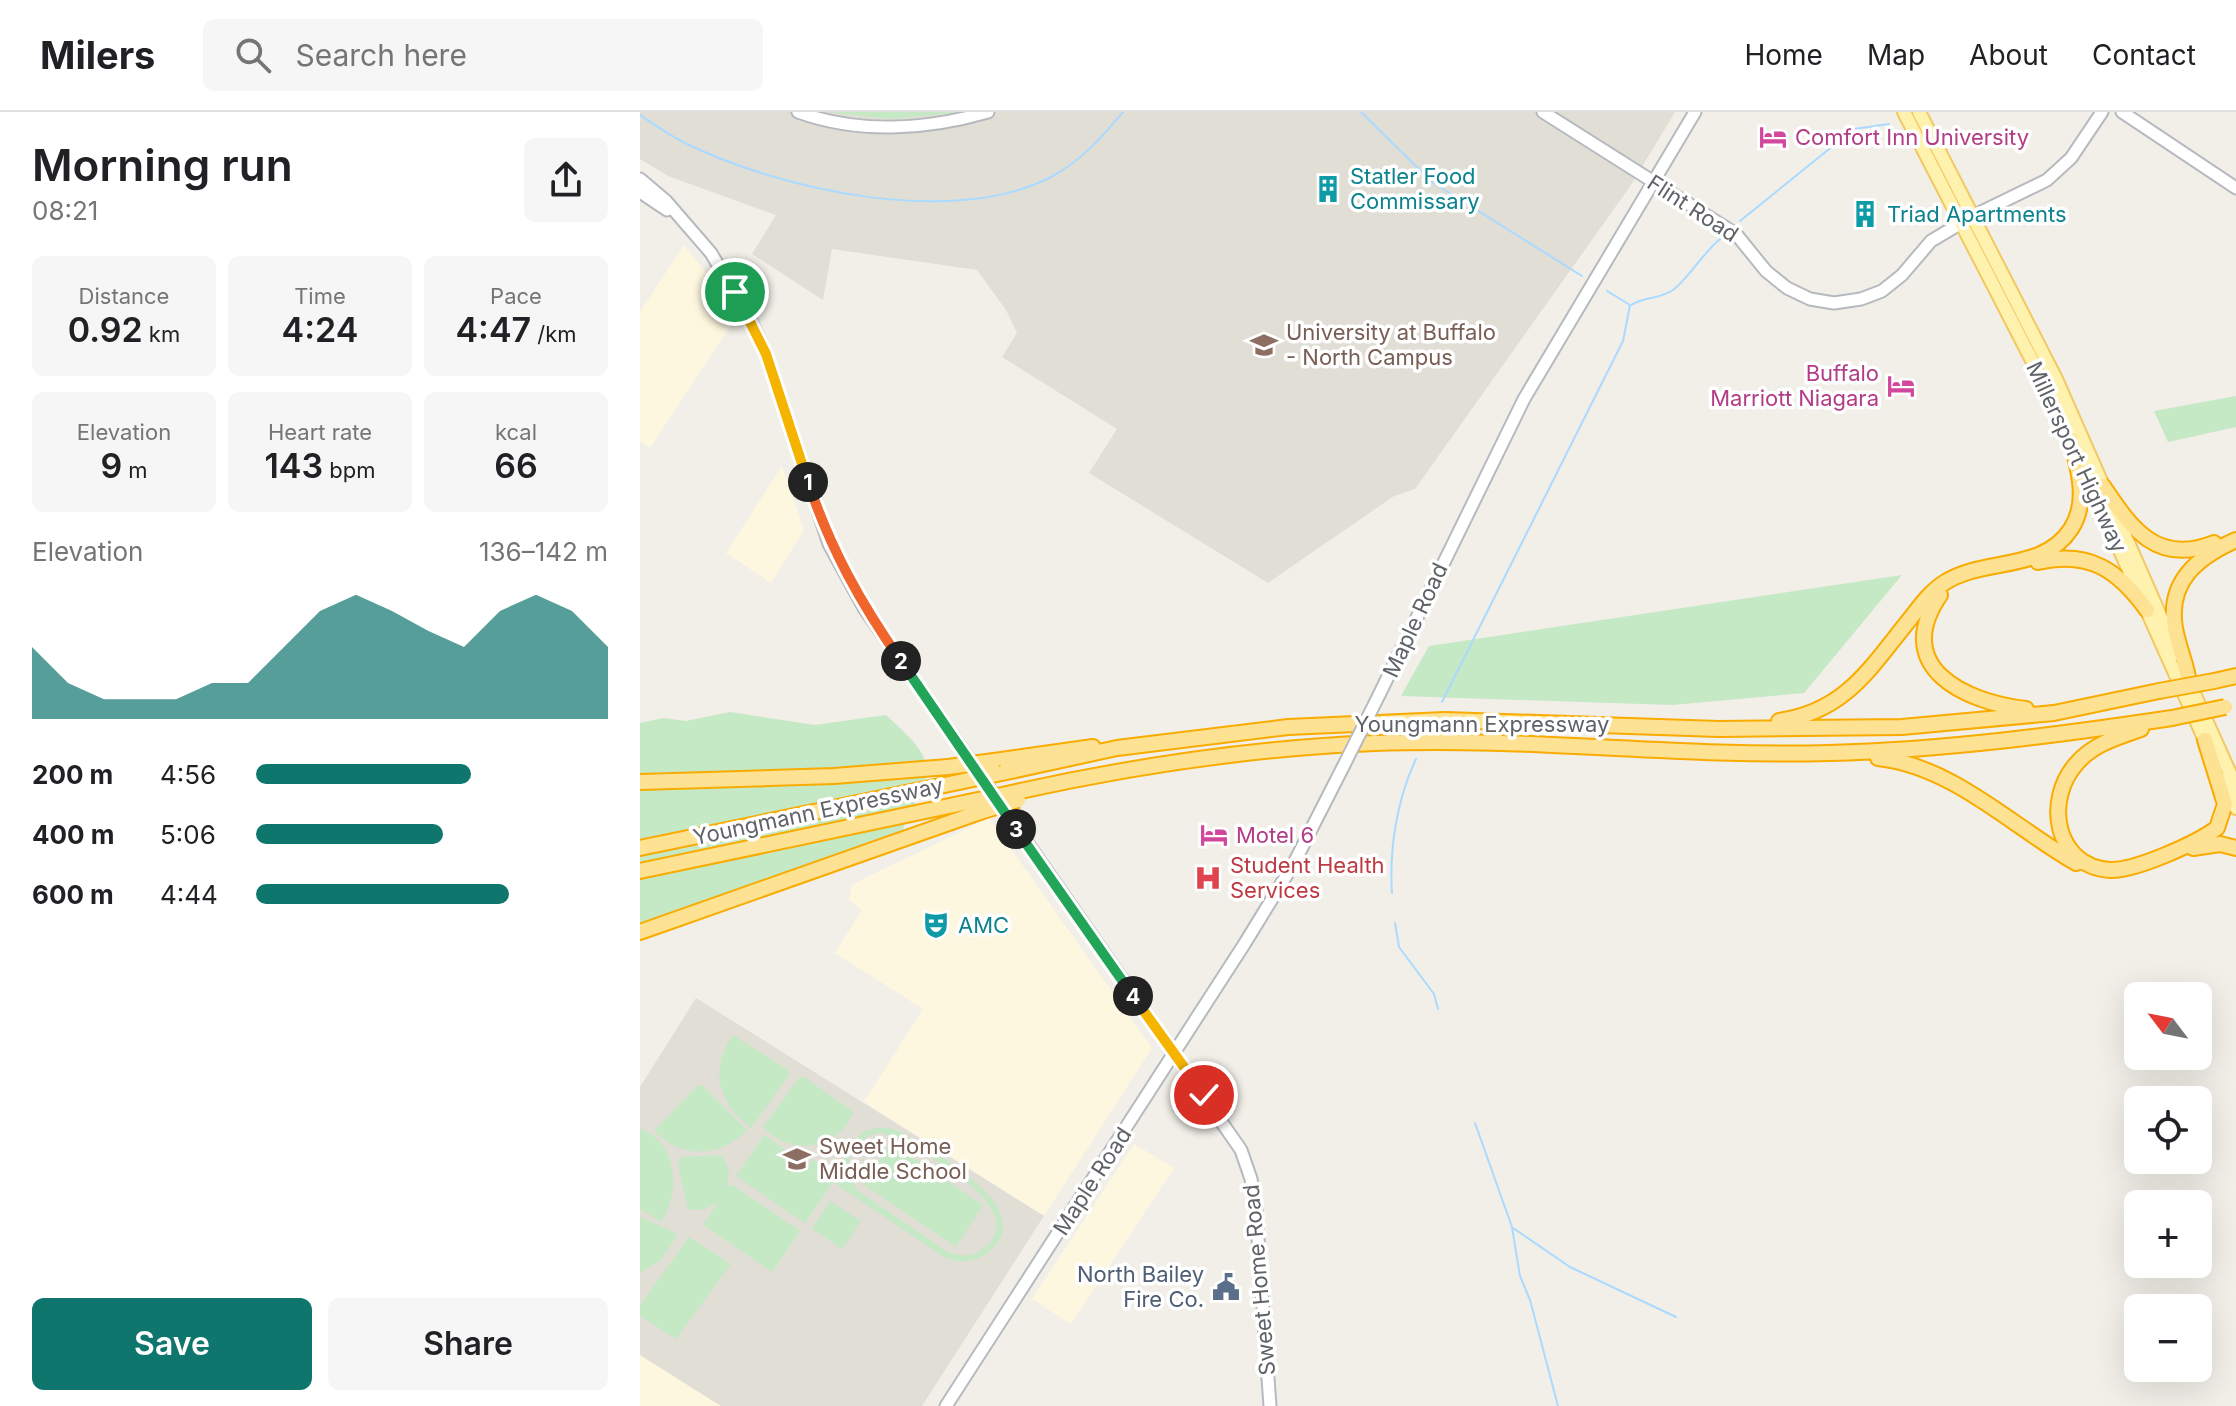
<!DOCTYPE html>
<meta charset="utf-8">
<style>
:root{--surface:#fff;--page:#f6f6f6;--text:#202124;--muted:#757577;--line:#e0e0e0;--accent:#0f766e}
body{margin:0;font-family:Inter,sans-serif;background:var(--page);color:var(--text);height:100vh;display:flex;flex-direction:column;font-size:30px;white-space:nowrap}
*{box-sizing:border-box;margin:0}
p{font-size:26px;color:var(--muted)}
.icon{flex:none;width:44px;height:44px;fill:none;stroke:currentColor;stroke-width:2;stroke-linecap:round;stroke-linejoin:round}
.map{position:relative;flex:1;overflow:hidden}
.details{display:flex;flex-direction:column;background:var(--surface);width:640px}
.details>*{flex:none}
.needle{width:52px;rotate:302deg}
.buttons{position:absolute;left:1484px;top:870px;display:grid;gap:16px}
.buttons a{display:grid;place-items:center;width:88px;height:88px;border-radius:12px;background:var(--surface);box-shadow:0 8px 32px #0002;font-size:40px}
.pin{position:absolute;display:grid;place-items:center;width:68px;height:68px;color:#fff;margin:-34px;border:4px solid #fff;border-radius:50%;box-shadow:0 2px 8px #0007}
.km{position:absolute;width:40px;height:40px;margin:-20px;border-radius:50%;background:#222;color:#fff;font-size:22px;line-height:40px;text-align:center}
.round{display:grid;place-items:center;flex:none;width:84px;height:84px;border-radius:12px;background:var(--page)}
.headline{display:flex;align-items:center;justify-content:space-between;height:136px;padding:0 32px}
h1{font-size:44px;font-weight:600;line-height:60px}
.metrics{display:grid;grid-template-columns:repeat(3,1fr);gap:12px;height:136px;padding:8px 32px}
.metrics div{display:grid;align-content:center;border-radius:12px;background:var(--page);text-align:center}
.metrics b{font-size:34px;font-weight:600}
.metrics small{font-size:22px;font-weight:400}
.metrics p{font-size:22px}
.chart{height:224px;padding:16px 32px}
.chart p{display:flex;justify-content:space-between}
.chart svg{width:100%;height:144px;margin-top:8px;fill:var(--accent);opacity:.7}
.primary-button{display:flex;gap:16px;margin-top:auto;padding:16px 32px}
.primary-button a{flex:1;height:92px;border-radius:12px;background:var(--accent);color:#fff;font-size:32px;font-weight:600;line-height:92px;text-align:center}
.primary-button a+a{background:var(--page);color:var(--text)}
ul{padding:0 32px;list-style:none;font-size:26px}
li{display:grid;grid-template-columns:128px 96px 1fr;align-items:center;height:60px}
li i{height:20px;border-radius:10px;background:var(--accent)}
header{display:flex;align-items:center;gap:48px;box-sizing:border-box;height:112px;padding:0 40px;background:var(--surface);border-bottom:2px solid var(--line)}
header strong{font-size:38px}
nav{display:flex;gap:44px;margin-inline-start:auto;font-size:28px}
.search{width:560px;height:72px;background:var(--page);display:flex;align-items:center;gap:20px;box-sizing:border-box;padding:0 28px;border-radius:12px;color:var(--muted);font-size:30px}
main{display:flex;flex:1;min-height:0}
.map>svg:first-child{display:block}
.commercial{fill:#fef7e0}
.education{fill:#e1ded6}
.green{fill:#c5e8c5;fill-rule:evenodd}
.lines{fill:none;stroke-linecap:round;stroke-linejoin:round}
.stream{stroke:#aadaff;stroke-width:2}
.secondary-casing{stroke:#b6babf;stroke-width:15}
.primary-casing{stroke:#f2c960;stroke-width:16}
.highway-casing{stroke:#f9ab00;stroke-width:18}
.secondary{stroke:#fff;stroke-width:11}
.primary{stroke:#fff2af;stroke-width:12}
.highway{stroke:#fde293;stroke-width:14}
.secondary-bridge-casing{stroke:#b6babf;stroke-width:15;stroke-linecap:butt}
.highway-bridge-casing{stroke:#f9ab00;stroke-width:18;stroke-linecap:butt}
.secondary-bridge{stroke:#fff;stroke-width:11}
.highway-bridge{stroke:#fde293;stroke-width:14}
.split-1-casing{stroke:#fff;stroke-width:16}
.split-2-casing{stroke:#fff;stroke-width:16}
.split-3-casing{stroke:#fff;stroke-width:16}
.split-4-casing{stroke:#fff;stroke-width:16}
.split-5-casing{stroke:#fff;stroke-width:16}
.split-1{stroke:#f5b400;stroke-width:10}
.split-2{stroke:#f0652b;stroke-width:10}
.split-3{stroke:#22a559;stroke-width:10}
.split-4{stroke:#22a559;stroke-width:10}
.split-5{stroke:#f5b400;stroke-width:10}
.labels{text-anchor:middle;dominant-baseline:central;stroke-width:7;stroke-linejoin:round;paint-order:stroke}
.hotel-label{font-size:22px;fill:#b23c85;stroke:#fff;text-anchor:start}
.culture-label{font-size:22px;fill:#0d838f;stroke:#fff;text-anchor:start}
.street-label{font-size:22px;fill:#5f6368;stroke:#fff}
.education-label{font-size:22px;fill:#785e54;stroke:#fff;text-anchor:start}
.health-label{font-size:22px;fill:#be3a42;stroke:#fff;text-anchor:start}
.service-label{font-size:22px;fill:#4e5e75;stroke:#fff;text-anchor:end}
</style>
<header>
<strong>Milers</strong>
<div class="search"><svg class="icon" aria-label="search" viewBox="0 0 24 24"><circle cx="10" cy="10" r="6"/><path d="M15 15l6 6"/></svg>Search here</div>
<nav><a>Home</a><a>Map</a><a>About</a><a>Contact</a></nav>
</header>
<main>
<section class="details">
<div class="headline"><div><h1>Morning run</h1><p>08:21</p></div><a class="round"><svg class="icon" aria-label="share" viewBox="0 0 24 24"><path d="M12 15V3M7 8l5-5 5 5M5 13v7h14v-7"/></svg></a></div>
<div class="metrics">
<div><p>Distance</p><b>0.92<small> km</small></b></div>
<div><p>Time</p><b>4:24</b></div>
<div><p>Pace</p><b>4:47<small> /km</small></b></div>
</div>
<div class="metrics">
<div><p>Elevation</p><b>9<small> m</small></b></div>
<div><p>Heart rate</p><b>143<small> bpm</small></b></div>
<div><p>kcal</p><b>66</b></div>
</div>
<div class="chart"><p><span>Elevation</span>136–142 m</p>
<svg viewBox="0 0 160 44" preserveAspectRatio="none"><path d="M0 44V22L10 33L20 38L30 38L40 38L50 33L60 33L70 22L80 11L90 6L100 11L110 17L120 22L130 11L140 6L150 11L160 22V44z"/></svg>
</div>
<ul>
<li><b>200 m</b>4:56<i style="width:61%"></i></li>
<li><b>400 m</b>5:06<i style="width:53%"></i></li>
<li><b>600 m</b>4:44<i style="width:72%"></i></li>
</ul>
<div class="primary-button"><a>Save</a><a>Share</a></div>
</section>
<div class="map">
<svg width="1596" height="1294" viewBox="0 0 1596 1294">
<rect width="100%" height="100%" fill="#f1efe8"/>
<path class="commercial" d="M44,133L75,172L95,207L10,336L0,329V200Z
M142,354L164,418L131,471L86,441Z
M349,706L512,936L404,1104L224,990L283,897L195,841L222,798L209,788L211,773Z
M494,1032L534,1056L431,1212L392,1187Z
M0,1243L81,1294H0Z"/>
<path class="education" d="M0,0H1035L991,73L775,377L754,384L628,471L449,361L477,317L362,245L377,221L366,198L337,158L192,137L183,188L112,142L136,103L28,64L0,47Z
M56,886L404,1104L282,1294H81L0,1243V975Z"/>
<path class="green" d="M186,0H323L252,7Z
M1596,284V315L1528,330L1514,299Z
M1262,463L1164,581L1032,593L761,584L789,534Z
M90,600L175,613L246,603C300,652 294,655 263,716L268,725L0,820V611L24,606L46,609Z
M93,923L148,958L149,963L111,1016C79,992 68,957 93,923Z
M160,965H164L214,1000C197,1038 151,1045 123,1015Z
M62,973L107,1018C80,1046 42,1047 14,1019L57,974Z
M248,1016L261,1020C291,1041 406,1097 346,1142C333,1151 318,1151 304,1145L193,1070L165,1111L96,1064L124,1023L168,1053L173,1048L204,1068C199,1039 216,1013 248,1016ZM240,1021L257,1025C284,1043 393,1096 344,1136C333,1145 321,1145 308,1140L218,1079C199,1056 210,1026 240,1021Z
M0,1017C38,1029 41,1080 21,1110L0,1097Z
M251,1031L343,1093L316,1135L223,1072Z
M82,1043L89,1059L87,1076L91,1072L160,1119L132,1160L63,1113L78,1090L65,1097L48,1098L38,1052L42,1045Z
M190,1089L221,1109L202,1137L172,1117Z
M0,1105L38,1122L21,1148L0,1161Z
M49,1125L91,1152L36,1227L0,1204V1193Z"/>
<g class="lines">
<path class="stream" d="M721,0L792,70L942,164
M0,3C15,13 30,24 47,32C142,78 313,116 411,65C441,49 462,25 483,0
M1100,109L1214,17L1249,12
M991,193C1004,185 1020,187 1033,178C1047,168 1063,141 1080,127
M802,590L983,229L990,193L967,179
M752,781C749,737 757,687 776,647
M755,811L759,835L794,882L798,897
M835,1011L872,1115L880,1164L890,1188L918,1294
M873,1116L930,1155L1036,1205"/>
<g class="secondary-casing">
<path id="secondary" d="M158,0C219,22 286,18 348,0
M903,0L1096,122L1126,159L1147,176L1170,187L1194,191L1221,187L1242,179L1262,163L1291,129L1333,104L1407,68L1431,46L1462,0
M1482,0L1596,76
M0,67L26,89L71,141L111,209L126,242L189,432L224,496L601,1038L611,1067L616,1098L630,1294
M0,80L27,98
M739,583L884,287L1055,0
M306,1294L605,831L654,751L703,655"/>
</g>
<g class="primary-casing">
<path id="primary" d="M1264,0L1415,293L1568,635
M1279,0L1416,267L1537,542
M1547,566L1596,675
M1583,667L1596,696"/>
</g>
<g class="highway-casing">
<path id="highway" d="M1463,374C1491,416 1517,454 1574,431
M1398,450C1449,438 1478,458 1507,498
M1300,483C1251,555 1324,590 1386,597
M1574,569L1596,564
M1549,570C1546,551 1538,534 1535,516C1527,469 1558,445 1596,428
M1139,609C1206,599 1230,556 1270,507C1280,494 1290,480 1304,471C1343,445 1402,461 1431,417C1449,389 1438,357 1431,328
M1501,617C1478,625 1453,632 1437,651C1404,687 1414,754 1470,758C1495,759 1557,731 1577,716L1585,692L1565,628
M1238,646C1313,654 1373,715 1436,751
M354,649L453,635
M362,661L477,636L648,615L805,608L1079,617L1262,615L1414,601L1519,579
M0,670L194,664L308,655
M376,680C493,654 615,636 735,631C886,625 1037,645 1189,641C1304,638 1418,623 1532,606
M0,736L319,670
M1553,736L1580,732L1596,736
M0,759L333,689
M0,820L340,700"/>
</g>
<use href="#secondary" class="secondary"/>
<use href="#primary" class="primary"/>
<use href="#highway" class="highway"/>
<g class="secondary-bridge-casing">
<path id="secondary-bridge" d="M703,655L739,583"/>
</g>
<g class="highway-bridge-casing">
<path id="highway-bridge" d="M1519,579L1574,569
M1532,606L1585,595
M308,655L354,649
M319,670L362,661
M333,689L376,680
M340,700L378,688"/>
</g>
<use href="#secondary-bridge" class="secondary-bridge"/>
<use href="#highway-bridge" class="highway-bridge"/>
</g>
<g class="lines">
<g class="split-1-casing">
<path id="split-1" d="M95,180L126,242L168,370"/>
</g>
<g class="split-2-casing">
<path id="split-2" d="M168,370C191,438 220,490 261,549"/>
</g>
<g class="split-3-casing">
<path id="split-3" d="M261,549L376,717"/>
</g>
<g class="split-4-casing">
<path id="split-4" d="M376,717L493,884"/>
</g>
<g class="split-5-casing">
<path id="split-5" d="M493,884L564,983"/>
</g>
<use href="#split-1" class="split-1"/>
<use href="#split-2" class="split-2"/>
<use href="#split-3" class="split-3"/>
<use href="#split-4" class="split-4"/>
<use href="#split-5" class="split-5"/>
</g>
<defs>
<g id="hotel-bare" transform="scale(2.16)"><path d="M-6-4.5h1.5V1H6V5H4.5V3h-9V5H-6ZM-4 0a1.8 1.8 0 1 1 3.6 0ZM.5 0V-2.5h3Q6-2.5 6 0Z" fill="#d1479c" stroke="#fff" stroke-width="2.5" paint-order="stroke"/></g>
<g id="building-bare" transform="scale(2.16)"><path d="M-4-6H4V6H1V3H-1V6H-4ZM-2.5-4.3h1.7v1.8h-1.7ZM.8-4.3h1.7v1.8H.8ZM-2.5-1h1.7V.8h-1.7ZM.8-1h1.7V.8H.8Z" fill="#0f9aa8" stroke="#fff" stroke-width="2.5" paint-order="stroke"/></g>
<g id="university-bare" transform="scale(2.16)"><path d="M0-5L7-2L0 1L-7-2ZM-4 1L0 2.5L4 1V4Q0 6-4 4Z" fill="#8d6e63" stroke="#fff" stroke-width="2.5" paint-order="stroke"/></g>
<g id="hospital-bare" transform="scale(2.16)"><path d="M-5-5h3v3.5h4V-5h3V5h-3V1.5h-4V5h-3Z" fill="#e0444e" stroke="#fff" stroke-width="2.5" paint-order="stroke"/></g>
<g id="theatre-bare" transform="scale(2.16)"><path d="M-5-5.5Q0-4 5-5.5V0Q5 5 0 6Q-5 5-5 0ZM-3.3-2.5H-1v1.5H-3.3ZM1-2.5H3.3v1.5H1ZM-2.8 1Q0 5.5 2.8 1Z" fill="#0f9aa8" stroke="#fff" stroke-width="2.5" paint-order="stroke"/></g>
<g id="school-bare" transform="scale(2.16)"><path d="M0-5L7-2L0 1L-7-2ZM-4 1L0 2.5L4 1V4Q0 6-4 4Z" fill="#8d6e63" stroke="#fff" stroke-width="2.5" paint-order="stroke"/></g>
<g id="civic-bare" transform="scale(2.16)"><path d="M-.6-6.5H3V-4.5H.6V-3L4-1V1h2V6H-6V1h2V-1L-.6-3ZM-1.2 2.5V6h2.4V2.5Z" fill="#5c6f8a" stroke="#fff" stroke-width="2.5" paint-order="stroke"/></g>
</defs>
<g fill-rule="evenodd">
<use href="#hotel-bare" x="1133" y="25"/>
<use href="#building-bare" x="688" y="77"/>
<use href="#building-bare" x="1225" y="102"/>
<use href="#university-bare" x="624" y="233"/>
<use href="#hotel-bare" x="1261" y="274"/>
<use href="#hotel-bare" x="574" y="723"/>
<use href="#hospital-bare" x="568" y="766"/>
<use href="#theatre-bare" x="296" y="813"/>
<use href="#school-bare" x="157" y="1047"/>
<use href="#civic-bare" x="586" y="1175"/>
</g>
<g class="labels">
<g class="hotel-label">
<text x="1155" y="25">Comfort Inn University</text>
<text x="1239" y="261" text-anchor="end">Buffalo<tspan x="1239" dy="25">Marriott Niagara</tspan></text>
<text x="596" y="723">Motel 6</text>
</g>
<g class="culture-label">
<text x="710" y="64">Statler Food<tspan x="710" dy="25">Commissary</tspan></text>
<text x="1247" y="102">Triad Apartments</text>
<text x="318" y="813">AMC</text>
</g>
<g class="street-label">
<text transform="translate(1053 96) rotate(33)">Flint Road</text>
<text transform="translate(1437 345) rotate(65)">Millersport Highway</text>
<text transform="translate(775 508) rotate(-65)">Maple Road</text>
<text x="842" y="612">Youngmann Expressway</text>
<text transform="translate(178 699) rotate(-12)">Youngmann Expressway</text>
<text transform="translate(452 1069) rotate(-57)">Maple Road</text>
<text transform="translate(619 1168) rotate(-95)">Sweet Home Road</text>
</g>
<g class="education-label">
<text x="646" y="220">University at Buffalo<tspan x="646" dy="25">- North Campus</tspan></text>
<text x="179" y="1034">Sweet Home<tspan x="179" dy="25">Middle School</tspan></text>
</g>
<g class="health-label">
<text x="590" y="753">Student Health<tspan x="590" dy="25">Services</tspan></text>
</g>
<g class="service-label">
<text x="564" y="1162">North Bailey<tspan x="564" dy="25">Fire Co.</tspan></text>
</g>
</g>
</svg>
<div class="buttons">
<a><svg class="needle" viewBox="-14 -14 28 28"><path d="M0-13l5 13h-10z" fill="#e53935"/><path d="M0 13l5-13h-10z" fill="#757577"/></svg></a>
<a><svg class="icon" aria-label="locate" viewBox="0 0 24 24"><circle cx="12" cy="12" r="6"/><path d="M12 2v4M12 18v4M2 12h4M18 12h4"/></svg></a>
<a>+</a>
<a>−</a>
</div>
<div class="pin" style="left:95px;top:180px;background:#1e9e55"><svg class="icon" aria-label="arrive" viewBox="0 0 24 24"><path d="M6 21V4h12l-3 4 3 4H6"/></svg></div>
<div class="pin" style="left:564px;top:983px;background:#d93025"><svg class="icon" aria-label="check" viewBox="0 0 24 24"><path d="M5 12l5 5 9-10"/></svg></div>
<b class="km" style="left:168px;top:370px">1</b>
<b class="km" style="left:261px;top:549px">2</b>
<b class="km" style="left:376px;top:717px">3</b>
<b class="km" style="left:493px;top:884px">4</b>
</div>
</main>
